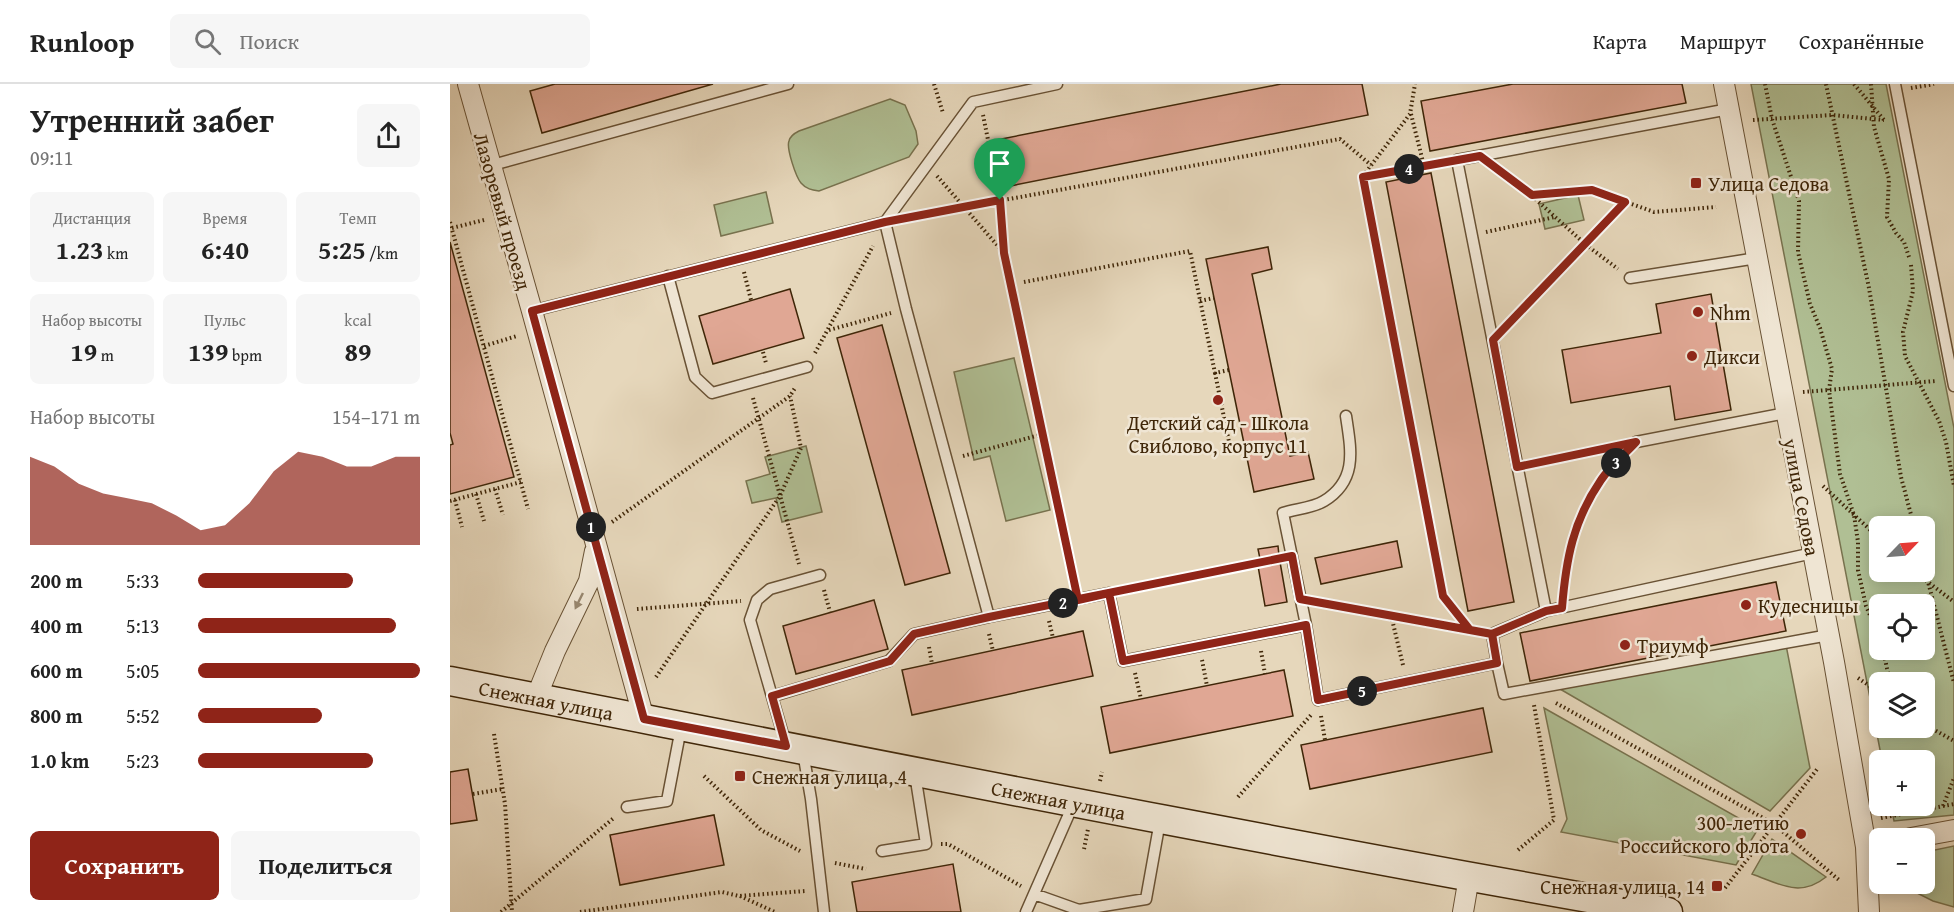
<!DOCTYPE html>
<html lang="ru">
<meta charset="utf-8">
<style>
:root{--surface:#fff;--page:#f6f6f6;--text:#222;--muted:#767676;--line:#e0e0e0;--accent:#8f2418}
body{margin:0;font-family:"Gentium Book Plus",serif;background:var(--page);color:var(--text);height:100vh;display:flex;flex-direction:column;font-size:22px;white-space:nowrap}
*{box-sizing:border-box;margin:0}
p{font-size:20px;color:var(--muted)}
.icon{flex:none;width:33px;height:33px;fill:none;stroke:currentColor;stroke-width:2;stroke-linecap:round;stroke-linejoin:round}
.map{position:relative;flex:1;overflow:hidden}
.side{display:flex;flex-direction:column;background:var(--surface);width:450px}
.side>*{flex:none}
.needle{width:39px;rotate:65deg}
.fabs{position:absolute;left:1419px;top:432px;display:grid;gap:12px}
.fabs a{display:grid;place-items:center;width:66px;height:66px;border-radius:9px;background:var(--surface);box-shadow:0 3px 15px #0003;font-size:30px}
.pin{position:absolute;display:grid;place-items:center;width:51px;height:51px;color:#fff;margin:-62px -26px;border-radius:50% 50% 50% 0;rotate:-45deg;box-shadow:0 0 6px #0007}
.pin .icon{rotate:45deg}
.km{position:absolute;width:30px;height:30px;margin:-15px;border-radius:50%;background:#222;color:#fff;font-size:16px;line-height:30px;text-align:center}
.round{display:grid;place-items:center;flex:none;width:63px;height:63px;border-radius:9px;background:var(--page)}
.head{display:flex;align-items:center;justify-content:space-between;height:102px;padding:0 30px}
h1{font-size:33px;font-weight:700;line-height:45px}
.stats{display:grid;grid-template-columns:repeat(3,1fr);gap:9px;height:102px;padding:6px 30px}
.stats div{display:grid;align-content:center;border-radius:9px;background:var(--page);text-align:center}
.stats b{font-size:26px;font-weight:700}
.stats small{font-size:16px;font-weight:400}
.stats p{font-size:16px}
.chart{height:168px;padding:12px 30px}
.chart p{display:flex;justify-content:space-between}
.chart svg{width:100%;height:108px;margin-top:6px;fill:var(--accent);opacity:.7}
.action{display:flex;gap:12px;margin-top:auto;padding:12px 30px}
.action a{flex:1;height:69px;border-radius:9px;background:var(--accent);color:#fff;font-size:24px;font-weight:700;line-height:69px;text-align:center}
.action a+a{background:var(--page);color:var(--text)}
ul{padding:0 30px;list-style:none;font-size:20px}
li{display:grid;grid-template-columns:96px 72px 1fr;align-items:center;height:45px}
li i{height:15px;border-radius:8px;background:var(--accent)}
header{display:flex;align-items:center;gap:36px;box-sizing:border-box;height:84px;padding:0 30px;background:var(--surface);border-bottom:2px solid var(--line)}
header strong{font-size:28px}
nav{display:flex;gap:33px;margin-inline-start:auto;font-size:21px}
.search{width:420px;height:54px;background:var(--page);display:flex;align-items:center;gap:15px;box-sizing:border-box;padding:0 21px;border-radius:9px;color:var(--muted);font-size:22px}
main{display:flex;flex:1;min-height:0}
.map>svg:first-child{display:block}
.green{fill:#b0bf94;stroke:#78724e;stroke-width:1.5;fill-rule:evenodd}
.building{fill:#e0a794;stroke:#3f2608;stroke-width:1.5}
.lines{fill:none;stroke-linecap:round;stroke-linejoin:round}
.service-casing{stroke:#695235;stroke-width:13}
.minor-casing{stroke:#695235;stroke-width:22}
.secondary-casing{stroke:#3f2608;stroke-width:31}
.path{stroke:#3f2608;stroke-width:4;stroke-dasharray:1.5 3;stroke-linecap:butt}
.service{stroke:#efe5d3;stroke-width:10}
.minor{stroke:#efe5d3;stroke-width:20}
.secondary{stroke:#efe5d3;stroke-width:28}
.oneway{fill:#97866e}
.route-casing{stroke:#fff;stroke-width:12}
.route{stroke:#8f2418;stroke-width:8}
.poi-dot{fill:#8f2418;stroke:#efe5d3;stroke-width:2}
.labels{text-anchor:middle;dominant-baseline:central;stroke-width:5;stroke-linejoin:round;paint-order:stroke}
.poi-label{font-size:20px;fill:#3f2608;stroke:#efe5d3;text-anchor:start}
.street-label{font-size:20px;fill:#3f2608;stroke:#efe5d3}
</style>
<header>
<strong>Runloop</strong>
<div class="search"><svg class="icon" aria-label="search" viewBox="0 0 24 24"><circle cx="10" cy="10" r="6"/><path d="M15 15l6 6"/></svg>Поиск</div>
<nav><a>Карта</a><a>Маршрут</a><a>Сохранённые</a></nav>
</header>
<main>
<section class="side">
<div class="head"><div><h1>Утренний забег</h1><p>09:11</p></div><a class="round"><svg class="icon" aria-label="share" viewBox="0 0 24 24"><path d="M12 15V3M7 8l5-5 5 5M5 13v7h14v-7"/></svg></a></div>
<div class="stats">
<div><p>Дистанция</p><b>1.23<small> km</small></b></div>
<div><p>Время</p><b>6:40</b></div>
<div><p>Темп</p><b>5:25<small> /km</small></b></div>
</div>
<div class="stats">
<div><p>Набор высоты</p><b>19<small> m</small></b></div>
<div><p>Пульс</p><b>139<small> bpm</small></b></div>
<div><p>kcal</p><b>89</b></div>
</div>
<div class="chart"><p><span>Набор высоты</span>154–171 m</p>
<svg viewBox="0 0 160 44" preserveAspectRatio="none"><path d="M0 44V8L10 12L20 19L30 23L40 25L50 27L60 32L70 38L80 36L90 27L100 14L110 6L120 8L130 12L140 12L150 8L160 8V44z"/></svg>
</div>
<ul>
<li><b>200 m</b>5:33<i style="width:70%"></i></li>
<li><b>400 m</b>5:13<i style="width:89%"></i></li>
<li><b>600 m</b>5:05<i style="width:100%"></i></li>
<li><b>800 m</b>5:52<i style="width:56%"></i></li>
<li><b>1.0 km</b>5:23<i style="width:79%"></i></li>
</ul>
<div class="action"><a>Сохранить</a><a>Поделиться</a></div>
</section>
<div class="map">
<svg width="1504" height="828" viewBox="0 0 1504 828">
<rect width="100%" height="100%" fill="#e6d7bb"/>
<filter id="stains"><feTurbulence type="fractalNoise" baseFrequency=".00333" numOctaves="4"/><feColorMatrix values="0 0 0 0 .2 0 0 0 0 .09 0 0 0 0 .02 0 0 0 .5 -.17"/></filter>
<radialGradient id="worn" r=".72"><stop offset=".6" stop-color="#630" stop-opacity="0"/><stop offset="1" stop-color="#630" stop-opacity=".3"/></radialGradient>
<path class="green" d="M1301,0H1436L1504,344V731L1444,737L1441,722H1474V676H1432ZM1430,442H1474V488H1430ZM1430,520H1474V566H1430ZM1430,598H1474V644H1430Z
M440,15L455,21L466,47L468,60L459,73L369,107C362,106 356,105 351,99C346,93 336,64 339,57C340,52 345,49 349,47Z
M316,108L323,139L271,152L264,121Z
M1128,111L1134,136L1095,145L1089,120Z
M564,274L600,426L556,437L540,372L524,376L504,288Z
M356,362L372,428L332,438L326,414L302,419L296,397L320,390L315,373Z
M1336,561L1360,684L1320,727L1110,605Z
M1094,624L1308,745L1286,781L1111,748L1117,735Z
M1322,755L1376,793C1350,814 1330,800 1302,790Z
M1504,762V823L1483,817L1463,807L1462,800H1474L1475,768Z"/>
<path class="building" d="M105,0H263L92,49L80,7Z
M831,0H912L918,31L555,103L546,56Z
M1063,0H1232L1236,19L980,67L971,17Z
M981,89L1064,518L1018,527L936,98Z
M0,158L64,393L0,410V361L3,360L0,349Z
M818,163L822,185L802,190L840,372L858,368L864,395L804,408L756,175Z
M340,205L354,254L263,280L249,232Z
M1261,210L1281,326L1225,336L1220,302L1121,319L1112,266L1211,249L1206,220Z
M432,241L500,489L455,501L387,254Z
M947,457L952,483L871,500L865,474Z
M828,462L829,472L810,475L808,465Z
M830,478L837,518L815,522L808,482Z
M1326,498L1336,547L1080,597L1070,549Z
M424,516L438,565L346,590L333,542Z
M633,547L643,592L462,631L452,586Z
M834,586L843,632L660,669L651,623Z
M1033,624L1042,668L860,705L851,661Z
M18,685L27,736L0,740V688Z
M264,731L274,781L170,801L160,751Z
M503,780L511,828H407L402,798Z"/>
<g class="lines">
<g class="service-casing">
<path id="service" d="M1445,0L1504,302
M39,82L338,0
M435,138L456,225L539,533L659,509L673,577L856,541L868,616L1047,579L1042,550L1096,527L1363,469
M218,192L245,293L262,309L357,283
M1180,194L1307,174
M82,227L435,138L523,18L607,0
M1186,358L1336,329
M1096,527L1007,76L1279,25
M856,541L833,429C845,425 863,424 874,417C908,396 901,366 896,332
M1047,579L1054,610L1379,551
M323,612L439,577L464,550L539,533
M336,661L300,536L307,516L320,505L370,491
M353,668L361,715L374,828
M177,723L217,717L231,644
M432,767L476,760L465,690
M584,810L629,826L630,828
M629,826L696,815L710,737
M576,828L623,721"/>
</g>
<g class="minor-casing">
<path id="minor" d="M18,0L82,227L194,635
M1274,0L1384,578L1416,763L1419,828
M86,614L105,567L139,497L145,467
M1461,754L1504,746
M1013,828L1019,793"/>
</g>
<g class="secondary-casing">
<g id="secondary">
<path id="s1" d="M0,597C406,676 811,757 1218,828"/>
</g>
</g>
<path class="path" d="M484,0L493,29
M1315,0L1322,35L1349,117L1348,168L1360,220L1370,244L1382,285L1379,306L1390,390L1404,431L1408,458V486L1416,522L1430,554
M1376,0L1419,204L1451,393L1464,442
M1404,0L1434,36
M1421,0L1424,43L1439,95L1437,133L1446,149L1454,158L1459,173
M1461,4L1484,0
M961,30L974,82
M533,31L550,115L554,169
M1303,36L1382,31L1434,36
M992,79L913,93L993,512L1020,546
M1049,86L1082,111L1142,106L1204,128L1266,123
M487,92L554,169L625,499
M913,92L960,30L965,0
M1082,112L1135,160L1168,185
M460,133L890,55L921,81
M0,138L78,425
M2,144L34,136
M1036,148L1105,133
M1461,181L1463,207L1453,248L1455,272L1489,337L1496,358L1504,402
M294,188L301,216
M574,198L740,167L765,289L779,286
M750,217L764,214
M1057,241L1175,118
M379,246L441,229
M34,262L67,252
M313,268L316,279
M365,269L423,162
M765,289L781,368L796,365
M1353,308L1486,297
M303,314L349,480
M513,372L593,350
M1084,379L1171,361
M1373,402L1430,455
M45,405L53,431
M26,410L34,437
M5,416L12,443
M0,417L71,398
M162,438L340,312L345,304
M1474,482L1504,599
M1465,488L1504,518
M374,506L380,528
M675,506L826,475
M1114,506C1116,467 1128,425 1153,393C1159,385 1168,377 1175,369
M866,518L941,531L953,581
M187,525L291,517
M941,531L1020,546
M599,537L603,554
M539,550L543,567
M479,563L482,580
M1433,566L1440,598
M811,567L815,590
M752,576L757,602
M685,589L691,615
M206,593L330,412L351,364L340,312
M1408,594L1430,609
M1106,619L1324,740L1389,796
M871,632L875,656
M1474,640L1504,657
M44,650L55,720L62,828
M254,692L311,746L350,767
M650,697L652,688
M23,710L53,705
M788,713L861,631
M1493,722L1504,694
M1431,734L1504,720
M491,760H498L571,802
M634,765L638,745
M1068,766L1104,736L1084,621
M385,779L416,785
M1275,804L1368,684
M290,812L325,828
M51,828L165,733
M130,828L272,808L289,812L355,807"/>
<use href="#service" class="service"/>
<use href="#minor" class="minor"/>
<use href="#secondary" class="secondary"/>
</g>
<defs><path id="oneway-solid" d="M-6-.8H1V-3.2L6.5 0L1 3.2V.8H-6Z" transform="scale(1.5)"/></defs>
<use class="oneway" href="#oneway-solid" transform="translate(129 517) rotate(116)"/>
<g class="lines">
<g class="route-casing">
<path id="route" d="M550,116L435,138L82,227L194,635L336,662L322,612L440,577L464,550L539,533L842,472L850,515L1042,550L1096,527L1112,524C1116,475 1123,437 1151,396C1160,382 1175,370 1186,358L1067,383L1043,256L1175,118L1142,106L1082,111L1030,72L913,93L993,512L1020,546L1042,550L1047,579L868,616L856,541L673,577L659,509L628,516L554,169L550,116"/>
</g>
<use href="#route" class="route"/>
</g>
<g class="poi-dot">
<rect x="1240" y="93" width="12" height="12" rx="3"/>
<circle cx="1248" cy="228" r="6"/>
<circle cx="1242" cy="272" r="6"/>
<circle cx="768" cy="316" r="6"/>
<circle cx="1296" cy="521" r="6"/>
<circle cx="1175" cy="561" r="6"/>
<rect x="284" y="686" width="12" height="12" rx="3"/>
<circle cx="1351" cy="750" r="6"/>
<rect x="1261" y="796" width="12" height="12" rx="3"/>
</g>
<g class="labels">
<g class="poi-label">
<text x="1258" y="99">Улица Седова</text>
<text x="1260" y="228">Nhm</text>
<text x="1254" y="272">Дикси</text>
<text x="768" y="338" text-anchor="middle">Детский сад - Школа<tspan x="768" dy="23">Свиблово, корпус 11</tspan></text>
<text x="1308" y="521">Кудесницы</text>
<text x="1187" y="561">Триумф</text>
<text x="302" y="692">Снежная улица, 4</text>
<text x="1339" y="738" text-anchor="end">300-летию<tspan x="1339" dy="23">Российского флота</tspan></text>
<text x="1255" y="802" text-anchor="end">Снежная улица, 14</text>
</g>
<g class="street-label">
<text transform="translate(53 127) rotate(74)">Лазоревый проезд</text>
<text transform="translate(1352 413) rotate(79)">улица Седова</text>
<text stroke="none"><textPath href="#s1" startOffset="98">Снежная улица</textPath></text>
<text stroke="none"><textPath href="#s1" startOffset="620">Снежная улица</textPath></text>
</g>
</g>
<rect width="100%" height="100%" filter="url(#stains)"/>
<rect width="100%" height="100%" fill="url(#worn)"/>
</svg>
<div class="fabs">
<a><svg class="needle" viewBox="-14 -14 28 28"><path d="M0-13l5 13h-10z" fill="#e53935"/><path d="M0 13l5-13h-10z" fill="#767676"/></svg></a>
<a><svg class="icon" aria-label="locate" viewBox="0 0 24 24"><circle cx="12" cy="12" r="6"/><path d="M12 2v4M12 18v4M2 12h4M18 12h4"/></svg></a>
<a><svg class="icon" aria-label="layers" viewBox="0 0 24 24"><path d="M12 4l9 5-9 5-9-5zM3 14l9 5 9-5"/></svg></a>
<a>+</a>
<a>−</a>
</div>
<div class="pin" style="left:550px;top:116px;background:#1e9e55"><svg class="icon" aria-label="arrive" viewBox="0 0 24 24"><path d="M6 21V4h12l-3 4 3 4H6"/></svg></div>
<b class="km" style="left:141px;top:443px">1</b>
<b class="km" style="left:613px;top:519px">2</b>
<b class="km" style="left:1166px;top:379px">3</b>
<b class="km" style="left:959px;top:85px">4</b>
<b class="km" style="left:912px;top:607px">5</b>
</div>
</main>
